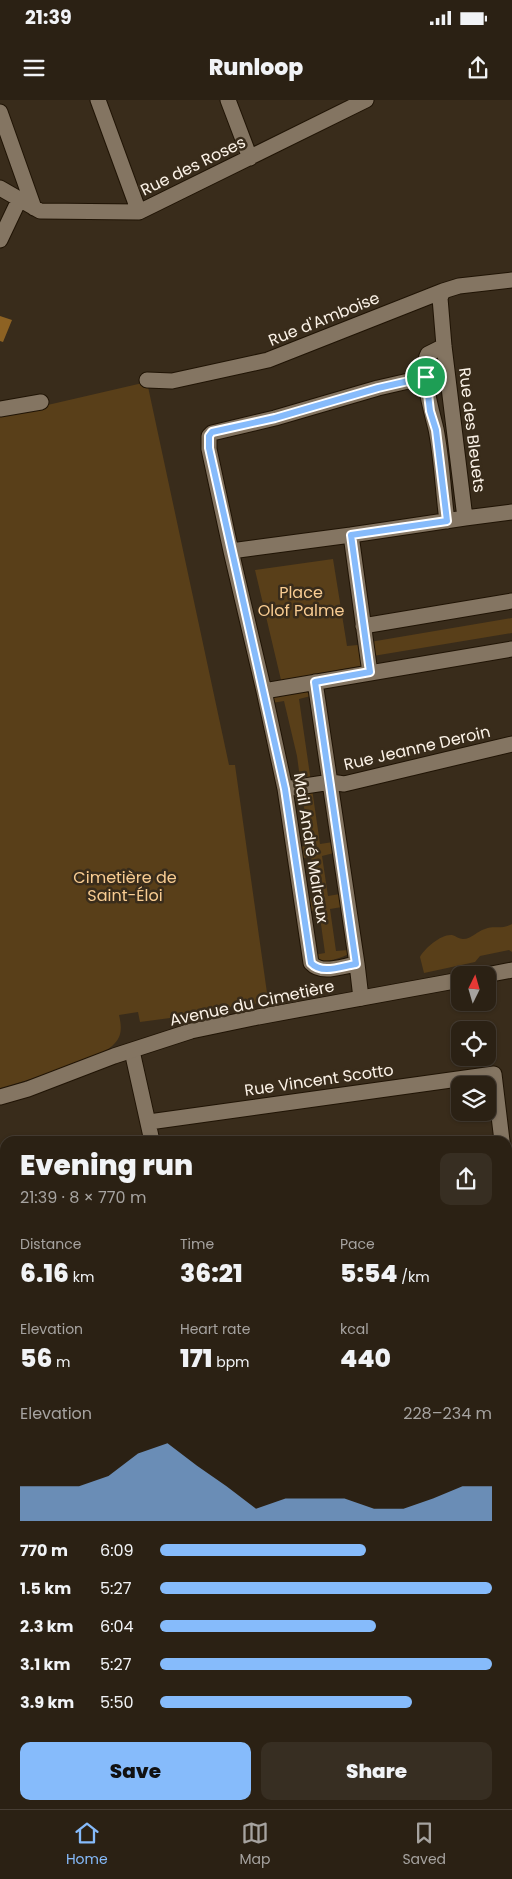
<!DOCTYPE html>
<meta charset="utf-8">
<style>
:root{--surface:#2b2114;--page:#372e22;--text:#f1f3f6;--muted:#a6a3a0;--line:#473e34;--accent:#86bbfb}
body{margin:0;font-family:Poppins,sans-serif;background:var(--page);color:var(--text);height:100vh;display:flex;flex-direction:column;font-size:19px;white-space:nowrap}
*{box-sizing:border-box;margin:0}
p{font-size:16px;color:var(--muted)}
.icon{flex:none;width:28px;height:28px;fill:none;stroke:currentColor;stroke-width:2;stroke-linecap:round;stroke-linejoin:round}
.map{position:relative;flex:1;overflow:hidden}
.details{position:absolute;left:0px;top:1036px;width:512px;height:674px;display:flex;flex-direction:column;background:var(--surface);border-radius:15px 15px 0 0;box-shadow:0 1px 4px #0004,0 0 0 1px var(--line)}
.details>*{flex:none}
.needle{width:32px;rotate:5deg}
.controls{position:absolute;left:451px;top:866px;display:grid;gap:10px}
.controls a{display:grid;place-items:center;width:45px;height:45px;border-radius:10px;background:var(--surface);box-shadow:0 1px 4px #0004,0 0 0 1px var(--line);font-size:25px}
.pin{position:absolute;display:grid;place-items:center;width:42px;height:42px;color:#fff;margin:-21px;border:2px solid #fff;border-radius:50%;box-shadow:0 1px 5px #0007}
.round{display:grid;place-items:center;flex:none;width:52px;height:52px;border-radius:10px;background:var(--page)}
.overview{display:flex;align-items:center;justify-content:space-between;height:85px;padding:0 20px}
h1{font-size:28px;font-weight:800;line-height:38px}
.stats{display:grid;grid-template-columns:repeat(3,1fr);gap:8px;height:85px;padding:5px 20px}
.stats div{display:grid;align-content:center}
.stats b{font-size:25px;font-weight:800}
.stats small{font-size:14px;font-weight:400}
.stats p{font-size:14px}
.chart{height:140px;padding:10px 20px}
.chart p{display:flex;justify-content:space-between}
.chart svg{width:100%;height:90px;margin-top:5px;fill:var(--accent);opacity:.7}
.cta{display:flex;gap:10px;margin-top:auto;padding:10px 20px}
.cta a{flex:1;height:58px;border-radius:10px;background:var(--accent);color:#111;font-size:20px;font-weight:800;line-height:58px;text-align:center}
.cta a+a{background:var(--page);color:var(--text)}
ul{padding:0 20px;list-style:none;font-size:16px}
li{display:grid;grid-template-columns:80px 60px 1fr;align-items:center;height:38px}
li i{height:12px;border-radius:6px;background:var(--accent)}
.status{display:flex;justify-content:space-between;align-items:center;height:35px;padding:0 25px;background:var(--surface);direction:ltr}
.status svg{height:14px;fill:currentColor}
header{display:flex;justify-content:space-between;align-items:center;height:65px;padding:0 20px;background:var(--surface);font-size:22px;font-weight:800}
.tabs{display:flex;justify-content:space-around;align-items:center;height:70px;border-top:1px solid var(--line);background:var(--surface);font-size:14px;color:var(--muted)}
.tabs a{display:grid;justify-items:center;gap:2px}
.tabs .current{color:var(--accent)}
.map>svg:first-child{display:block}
.built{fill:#44331c}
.green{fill:#593f19}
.water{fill:#8d6223}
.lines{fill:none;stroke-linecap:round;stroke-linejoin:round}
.street-casing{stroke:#201405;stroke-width:17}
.secondary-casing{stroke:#201405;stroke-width:17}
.street{stroke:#847562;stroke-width:15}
.secondary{stroke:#847562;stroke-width:15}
.rail{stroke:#a99f91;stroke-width:4;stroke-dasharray:10 5;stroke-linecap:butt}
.route-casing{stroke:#fff;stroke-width:10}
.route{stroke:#86bbfb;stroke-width:6}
.labels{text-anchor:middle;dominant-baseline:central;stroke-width:5;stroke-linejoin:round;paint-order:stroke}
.street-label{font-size:16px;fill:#fbf2e7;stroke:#392c1b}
.park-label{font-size:16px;fill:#f8cc92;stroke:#392c1b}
</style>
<div class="status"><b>21:39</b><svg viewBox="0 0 49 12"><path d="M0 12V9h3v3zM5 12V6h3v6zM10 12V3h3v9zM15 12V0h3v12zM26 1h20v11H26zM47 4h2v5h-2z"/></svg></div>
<header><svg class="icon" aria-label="menu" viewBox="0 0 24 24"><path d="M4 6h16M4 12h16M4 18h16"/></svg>Runloop<svg class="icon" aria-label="share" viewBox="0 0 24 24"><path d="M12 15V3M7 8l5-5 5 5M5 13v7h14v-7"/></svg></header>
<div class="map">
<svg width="512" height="1709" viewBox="0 0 512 1709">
<rect width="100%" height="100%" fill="#392c1b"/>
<path class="built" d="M512,1111V1453L508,1451V1113Z"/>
<path class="green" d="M147,282L229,665H235L267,893L259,903L170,915V918L140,922L138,912L119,915C121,924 123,935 115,943C108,952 94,955 84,959C57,971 29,980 0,988V316Z
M333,459L347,546L358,545L361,566L281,580L255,470Z
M512,518V533L373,556L370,542Z
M306,590L311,596L299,599L320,744L333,742L334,753L322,756L328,796L340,794L342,807L330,809L336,851L348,850L349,854C336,860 328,862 314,860V855L325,853L319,810L310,811L308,799L317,797L311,757L302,758L300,747L309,745L297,656L284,601L272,603L274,596Z
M512,824V852L509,850L480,856L475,862L424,873L420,857C425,848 441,834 452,835C456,836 459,839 463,839C472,839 477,831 485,829C494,825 501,830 512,824Z
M0,1373H5V1674L0,1675Z"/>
<path class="water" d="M0,216L12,220L3,242L0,241Z
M512,1569V1614L508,1616V1570Z
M76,1705H221L208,1709H64Z"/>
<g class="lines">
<g class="street-casing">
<path id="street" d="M98,0L139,112
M228,0L250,58
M0,12L34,108
M0,88L40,111L139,112L366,0
M0,140L19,100
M444,246L428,254C419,270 432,312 436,329C442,359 443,391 447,421
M147,280L172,281L268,260L443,191L459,186L512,180
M0,309L41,302
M465,418L512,412
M351,435L465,418L444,246L440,198L443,191
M231,451L209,349V336L212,333L275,318L378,288L426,277
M363,526L512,501
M370,573L512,549
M264,591L370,573L351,435L231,451L264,591L285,689L311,863C322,875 342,866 357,864L315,582
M285,689L331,682L344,684L512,644
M357,864L361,898
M132,951L152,1041
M149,1022L494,974L502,1041
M0,1062L5,1163
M508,1079L512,1111
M508,1678L512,1677
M410,1709L422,1705"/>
</g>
<g class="secondary-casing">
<path id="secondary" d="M486,875L512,870
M0,997L28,989L114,956L191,931L258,917L460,880
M0,1365H5
M508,1526L512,1525
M0,1688L5,1686"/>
</g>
<use href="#street" class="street"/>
<use href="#secondary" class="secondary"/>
<path class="rail" d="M508,1655L512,1654
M334,1709L347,1705"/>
</g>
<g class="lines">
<g class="route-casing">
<path id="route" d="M426,277L430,311L436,330L447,421L351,435L370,572L315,582L356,864C342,866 322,875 311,863L285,689L209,348V336L212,332L275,318L378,288Z"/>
</g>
<use href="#route" class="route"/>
</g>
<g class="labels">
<g class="street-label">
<text transform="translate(193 66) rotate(-26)">Rue des Roses</text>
<text transform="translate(324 219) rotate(-22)">Rue d'Amboise</text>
<text transform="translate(472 330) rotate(83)">Rue des Bleuets</text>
<text transform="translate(417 648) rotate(-13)">Rue Jeanne Deroin</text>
<text transform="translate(311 748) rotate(81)">Mail André Malraux</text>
<text transform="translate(252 903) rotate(-12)">Avenue du Cimetière</text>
<text transform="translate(319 980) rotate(-8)">Rue Vincent Scotto</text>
</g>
<g class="park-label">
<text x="301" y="492">Place<tspan x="301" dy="18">Olof Palme</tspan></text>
<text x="125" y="777">Cimetière de<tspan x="125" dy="18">Saint-Éloi</tspan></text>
</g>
</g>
</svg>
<div class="controls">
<a><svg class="needle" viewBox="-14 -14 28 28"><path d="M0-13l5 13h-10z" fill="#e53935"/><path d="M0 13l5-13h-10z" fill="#a6a3a0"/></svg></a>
<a><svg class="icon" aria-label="locate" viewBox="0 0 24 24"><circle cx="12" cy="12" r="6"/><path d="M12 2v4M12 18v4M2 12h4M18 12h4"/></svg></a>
<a><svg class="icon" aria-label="layers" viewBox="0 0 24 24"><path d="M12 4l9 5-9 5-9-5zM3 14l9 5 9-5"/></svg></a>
</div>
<div class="pin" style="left:426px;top:277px;background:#1e9e55"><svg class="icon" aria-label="arrive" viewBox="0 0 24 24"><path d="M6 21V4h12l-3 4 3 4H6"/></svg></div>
<section class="details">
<div class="overview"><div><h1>Evening run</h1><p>21:39 · 8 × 770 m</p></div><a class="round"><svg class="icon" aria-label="share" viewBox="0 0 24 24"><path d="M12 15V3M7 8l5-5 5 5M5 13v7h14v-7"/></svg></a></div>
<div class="stats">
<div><p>Distance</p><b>6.16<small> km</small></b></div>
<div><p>Time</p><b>36:21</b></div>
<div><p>Pace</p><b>5:54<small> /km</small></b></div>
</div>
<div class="stats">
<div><p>Elevation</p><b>56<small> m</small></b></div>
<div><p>Heart rate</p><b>171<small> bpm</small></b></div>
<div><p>kcal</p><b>440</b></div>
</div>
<div class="chart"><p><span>Elevation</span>228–234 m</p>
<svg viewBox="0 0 160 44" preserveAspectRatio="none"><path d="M0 44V27L10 27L20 27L30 22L40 11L50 6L60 17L70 27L80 38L90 33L100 33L110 33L120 38L130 38L140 33L150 27L160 27V44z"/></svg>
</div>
<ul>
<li><b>770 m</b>6:09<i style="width:62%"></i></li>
<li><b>1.5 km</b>5:27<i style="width:100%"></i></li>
<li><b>2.3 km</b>6:04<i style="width:65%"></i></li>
<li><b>3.1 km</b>5:27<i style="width:100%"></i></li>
<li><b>3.9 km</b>5:50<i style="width:76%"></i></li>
</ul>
<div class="cta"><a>Save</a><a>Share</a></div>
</section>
</div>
<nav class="tabs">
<a class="current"><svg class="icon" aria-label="home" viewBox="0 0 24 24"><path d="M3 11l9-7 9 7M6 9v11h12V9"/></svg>Home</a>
<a><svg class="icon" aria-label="map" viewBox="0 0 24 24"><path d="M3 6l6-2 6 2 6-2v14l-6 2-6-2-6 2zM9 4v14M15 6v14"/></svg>Map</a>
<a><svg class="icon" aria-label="saved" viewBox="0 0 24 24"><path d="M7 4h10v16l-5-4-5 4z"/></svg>Saved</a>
</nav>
